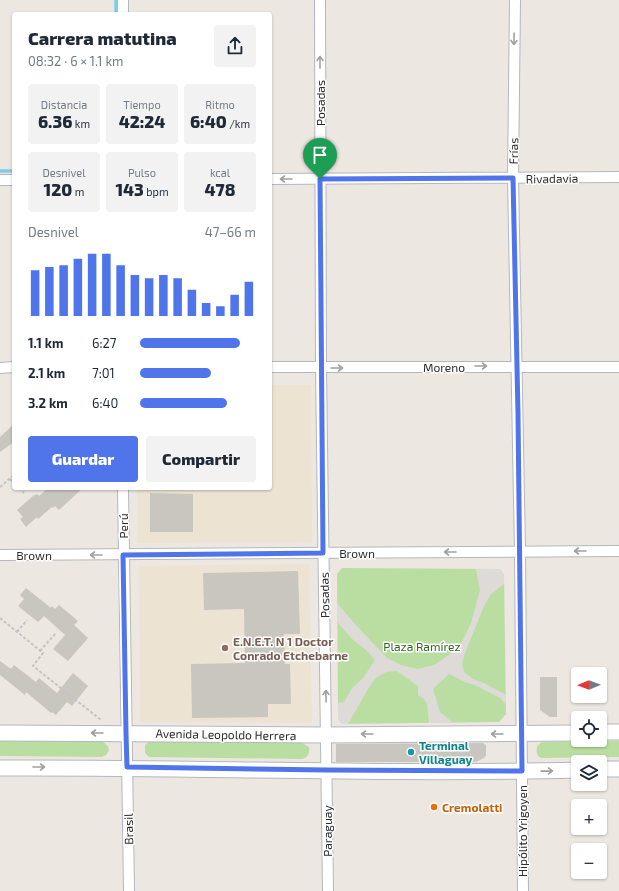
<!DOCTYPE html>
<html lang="es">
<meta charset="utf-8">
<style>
:root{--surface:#fff;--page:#f2f2f3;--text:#1f2937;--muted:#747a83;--accent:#5075eb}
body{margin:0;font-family:"Exo 2",sans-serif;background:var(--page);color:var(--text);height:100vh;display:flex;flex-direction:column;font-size:15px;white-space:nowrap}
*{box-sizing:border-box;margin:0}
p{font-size:13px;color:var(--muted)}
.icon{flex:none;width:22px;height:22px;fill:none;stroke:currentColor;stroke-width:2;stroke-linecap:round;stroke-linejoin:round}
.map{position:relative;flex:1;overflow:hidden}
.side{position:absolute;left:12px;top:12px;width:260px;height:478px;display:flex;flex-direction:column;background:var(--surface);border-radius:4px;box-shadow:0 1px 3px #0004}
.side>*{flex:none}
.needle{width:26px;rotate:269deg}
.buttons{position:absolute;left:571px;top:667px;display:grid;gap:8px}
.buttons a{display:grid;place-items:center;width:36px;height:36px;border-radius:4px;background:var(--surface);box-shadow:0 1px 3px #0004;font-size:20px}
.pin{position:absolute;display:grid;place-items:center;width:34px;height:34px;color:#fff;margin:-41px -17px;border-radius:50% 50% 50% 0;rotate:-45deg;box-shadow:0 0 4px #0007}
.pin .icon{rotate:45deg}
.round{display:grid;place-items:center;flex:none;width:42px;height:42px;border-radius:4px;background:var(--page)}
.head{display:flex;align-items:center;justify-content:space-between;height:68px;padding:0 16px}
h1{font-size:18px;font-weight:800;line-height:30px}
.metrics{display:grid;grid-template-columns:repeat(3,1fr);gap:6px;height:68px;padding:4px 16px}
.metrics div{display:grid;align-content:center;border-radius:4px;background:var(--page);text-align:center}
.metrics b{font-size:17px;font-weight:800}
.metrics small{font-size:11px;font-weight:400}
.metrics p{font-size:11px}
.chart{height:112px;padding:8px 16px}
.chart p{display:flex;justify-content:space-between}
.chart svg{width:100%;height:72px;margin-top:4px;stroke:var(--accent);stroke-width:6}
.cta{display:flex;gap:8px;margin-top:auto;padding:8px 16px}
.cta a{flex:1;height:46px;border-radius:4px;background:var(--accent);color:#fff;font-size:16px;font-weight:800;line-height:46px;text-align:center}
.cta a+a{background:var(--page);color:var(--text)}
ul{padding:0 16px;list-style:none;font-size:13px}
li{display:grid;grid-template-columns:64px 48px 1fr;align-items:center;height:30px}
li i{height:10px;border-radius:5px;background:var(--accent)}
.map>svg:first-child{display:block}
.education{fill:#ede3d2}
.green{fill:#badea2}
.plaza{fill:#dddad7}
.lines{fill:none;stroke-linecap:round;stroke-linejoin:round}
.stream{stroke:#7ecfe5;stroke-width:3.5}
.building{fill:#c9c5bf}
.street-casing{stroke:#b4b7bf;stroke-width:12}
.secondary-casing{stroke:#b4b7bf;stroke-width:17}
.path{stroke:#c4c4c4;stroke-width:2;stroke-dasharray:3 2;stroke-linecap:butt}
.street{stroke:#fff;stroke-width:10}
.secondary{stroke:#fff;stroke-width:15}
.oneway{stroke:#a0a0a0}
.route-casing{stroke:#fff;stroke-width:8}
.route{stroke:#5075eb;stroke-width:5}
.education-dot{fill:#8d6e63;stroke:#fff;stroke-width:1.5}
.culture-dot{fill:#0f9aa8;stroke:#fff;stroke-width:1.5}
.food-dot{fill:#e8710a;stroke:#fff;stroke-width:1.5}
.labels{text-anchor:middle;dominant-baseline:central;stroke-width:3;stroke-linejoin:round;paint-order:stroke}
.street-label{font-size:12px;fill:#2d2d2d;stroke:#fff}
.education-label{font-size:12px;font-weight:bold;fill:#785e54;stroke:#fff;text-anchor:start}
.park-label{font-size:12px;fill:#336522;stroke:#fff}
.culture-label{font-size:12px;font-weight:bold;fill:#0d838f;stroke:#fff;text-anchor:start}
.food-label{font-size:12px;font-weight:bold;fill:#c56008;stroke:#fff;text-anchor:start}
</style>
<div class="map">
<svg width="619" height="891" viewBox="0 0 619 891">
<rect width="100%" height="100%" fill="#ede7e1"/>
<path class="education" d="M270,385H311L312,542L138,543L137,488H270Z
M309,564L312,723L140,722L139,566Z"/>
<path class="green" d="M342,568L500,569L504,575L506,714L499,722L342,724L338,719L337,574Z
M0,741H102L108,746L109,750L106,755L102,757L0,756Z
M150,741L302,743L309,747C310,753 308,758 302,759L149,757L145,753V745Z
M619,741V757L542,758L539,757C535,751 536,745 542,742Z"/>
<path class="plaza" d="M476,569H500L504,575V584L491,594L484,606L465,653L462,663L464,672L473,679L486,684L506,695V705L500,698L475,685L465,682L449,674L433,689L440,712L453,723H429L427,704L424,699L418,695V686L397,671L386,672L376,678L368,689L348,724H342L338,719V703L344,702L352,688L363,678L375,660L366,650L352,639L337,622V603L355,624L387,658L401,665L417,669L434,665L459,648L471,623L480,590Z"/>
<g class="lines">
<path class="stream" d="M116,1V14
M0,171H14"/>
</g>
<path class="building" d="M14,424V442L0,452V437Z
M48,488H83L59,510L55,506L53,508L52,507L38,519L37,517L26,527L20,519L23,517L17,510L33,496L37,494L39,496Z
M150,493L193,494V532H150Z
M298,571L300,634H284L285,664H290L291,704H268V717L192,718L191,664L245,663L244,609L204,610L203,573Z
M26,588L51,608L52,606L55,609L59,605L78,621L74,625L88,638L68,661L53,649L65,635L44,616L38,622L18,606L24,599L20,595Z
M0,661L11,669L14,665L36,682L39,678L57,693L73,673L88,686L72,706L67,702L56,715L52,712L51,713L26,692L25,695L0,675Z
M540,677H557V717H550L540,710Z
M483,743L486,745V755L484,758L476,762H336V744Z"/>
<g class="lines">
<g class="street-casing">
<path id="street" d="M123,0V14
M320,0L321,368L328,891
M515,0L513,178L520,552L523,891
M270,179L619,177
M0,180H14
M270,367H619
M0,368L14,367
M123,488L129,891
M0,555L619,551"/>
</g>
<g class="secondary-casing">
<path id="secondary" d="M600,732H619
M0,733L326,735L578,733
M0,768C193,767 385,775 578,770
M600,769H619"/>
</g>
<path class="path" d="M10,479L14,483
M0,487L14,475
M19,488L24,493
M0,618L43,653L33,666L101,720
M17,632L27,620
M40,651L56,633"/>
<use href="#street" class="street"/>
<use href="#secondary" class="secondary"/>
</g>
<defs><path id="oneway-shaft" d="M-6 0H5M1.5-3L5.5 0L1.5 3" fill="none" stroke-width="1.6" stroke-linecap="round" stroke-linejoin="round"/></defs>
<g class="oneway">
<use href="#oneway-shaft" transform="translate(514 39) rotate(91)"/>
<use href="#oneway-shaft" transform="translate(320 62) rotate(-90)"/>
<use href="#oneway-shaft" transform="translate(286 179) rotate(-180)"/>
<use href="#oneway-shaft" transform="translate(481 366)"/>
<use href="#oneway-shaft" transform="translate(337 368)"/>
<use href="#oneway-shaft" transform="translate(580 551) rotate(180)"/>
<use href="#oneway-shaft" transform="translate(450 552) rotate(180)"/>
<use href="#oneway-shaft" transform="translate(96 555) rotate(180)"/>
<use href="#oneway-shaft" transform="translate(326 696) rotate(-91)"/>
<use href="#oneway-shaft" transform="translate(97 733) rotate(-180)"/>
<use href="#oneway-shaft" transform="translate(367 734) rotate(180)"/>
<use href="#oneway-shaft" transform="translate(497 734) rotate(180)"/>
<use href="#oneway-shaft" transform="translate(39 767)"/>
<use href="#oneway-shaft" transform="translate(547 771) rotate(-1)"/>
</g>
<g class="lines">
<g class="route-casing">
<path id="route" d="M513,178L518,413L522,771L327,770L127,767L126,733L123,555L323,553L320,179Z"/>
</g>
<use href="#route" class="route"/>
</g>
<circle class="education-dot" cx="225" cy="648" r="4"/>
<circle class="culture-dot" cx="411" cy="752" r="4"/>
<circle class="food-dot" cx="434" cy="807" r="4"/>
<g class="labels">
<g class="street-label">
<text transform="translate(320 103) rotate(-90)">Posadas</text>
<text transform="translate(513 151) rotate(-89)">Frías</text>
<text transform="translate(552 178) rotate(-1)">Rivadavia</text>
<text x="444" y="367">Moreno</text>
<text transform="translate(123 526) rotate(-90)">Perú</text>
<text x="357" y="553">Brown</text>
<text x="34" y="555">Brown</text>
<text transform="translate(324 595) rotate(-91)">Posadas</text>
<text transform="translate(226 734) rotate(1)">Avenida Leopoldo Herrera</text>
<text transform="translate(128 829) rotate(-91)">Brasil</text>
<text transform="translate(327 831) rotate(-90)">Paraguay</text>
<text transform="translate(522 831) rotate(-90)">Hipólito Yrigoyen</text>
</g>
<g class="education-label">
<text x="233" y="641">E.N.E.T. N 1 Doctor<tspan x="233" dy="14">Conrado Etchebarne</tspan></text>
</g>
<g class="park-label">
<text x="422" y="646">Plaza Ramírez</text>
</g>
<g class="culture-label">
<text x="419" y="745">Terminal<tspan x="419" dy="14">Villaguay</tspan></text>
</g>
<g class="food-label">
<text x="442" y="807">Cremolatti</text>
</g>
</g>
</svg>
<div class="buttons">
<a><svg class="needle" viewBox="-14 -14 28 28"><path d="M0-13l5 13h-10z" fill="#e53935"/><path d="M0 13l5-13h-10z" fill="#747a83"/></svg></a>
<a><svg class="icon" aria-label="locate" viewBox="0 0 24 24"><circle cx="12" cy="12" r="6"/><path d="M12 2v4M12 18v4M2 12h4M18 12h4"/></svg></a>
<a><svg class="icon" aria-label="layers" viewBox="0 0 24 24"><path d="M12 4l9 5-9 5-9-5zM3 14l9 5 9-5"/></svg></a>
<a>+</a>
<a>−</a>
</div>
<div class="pin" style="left:320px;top:179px;background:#1e9e55"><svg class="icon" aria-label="arrive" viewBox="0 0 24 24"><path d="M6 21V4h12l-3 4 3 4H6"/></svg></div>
<section class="side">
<div class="head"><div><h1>Carrera matutina</h1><p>08:32 · 6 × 1.1 km</p></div><a class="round"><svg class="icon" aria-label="share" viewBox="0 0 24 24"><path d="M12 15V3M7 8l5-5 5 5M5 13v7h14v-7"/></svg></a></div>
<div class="metrics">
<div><p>Distancia</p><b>6.36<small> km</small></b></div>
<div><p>Tiempo</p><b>42:24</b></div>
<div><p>Ritmo</p><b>6:40<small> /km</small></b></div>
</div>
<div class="metrics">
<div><p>Desnivel</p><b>120<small> m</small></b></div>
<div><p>Pulso</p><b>143<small> bpm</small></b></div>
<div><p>kcal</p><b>478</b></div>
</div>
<div class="chart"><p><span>Desnivel</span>47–66 m</p>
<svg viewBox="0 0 160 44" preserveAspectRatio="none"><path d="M5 44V16M15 44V14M25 44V13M35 44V9M45 44V6M55 44V6M65 44V13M75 44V19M85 44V21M95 44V19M105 44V21M115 44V28M125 44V36M135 44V38M145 44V31M155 44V23"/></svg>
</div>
<ul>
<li><b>1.1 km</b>6:27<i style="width:86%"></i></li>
<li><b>2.1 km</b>7:01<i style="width:61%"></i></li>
<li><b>3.2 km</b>6:40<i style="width:75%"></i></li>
</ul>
<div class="cta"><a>Guardar</a><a>Compartir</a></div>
</section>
</div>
